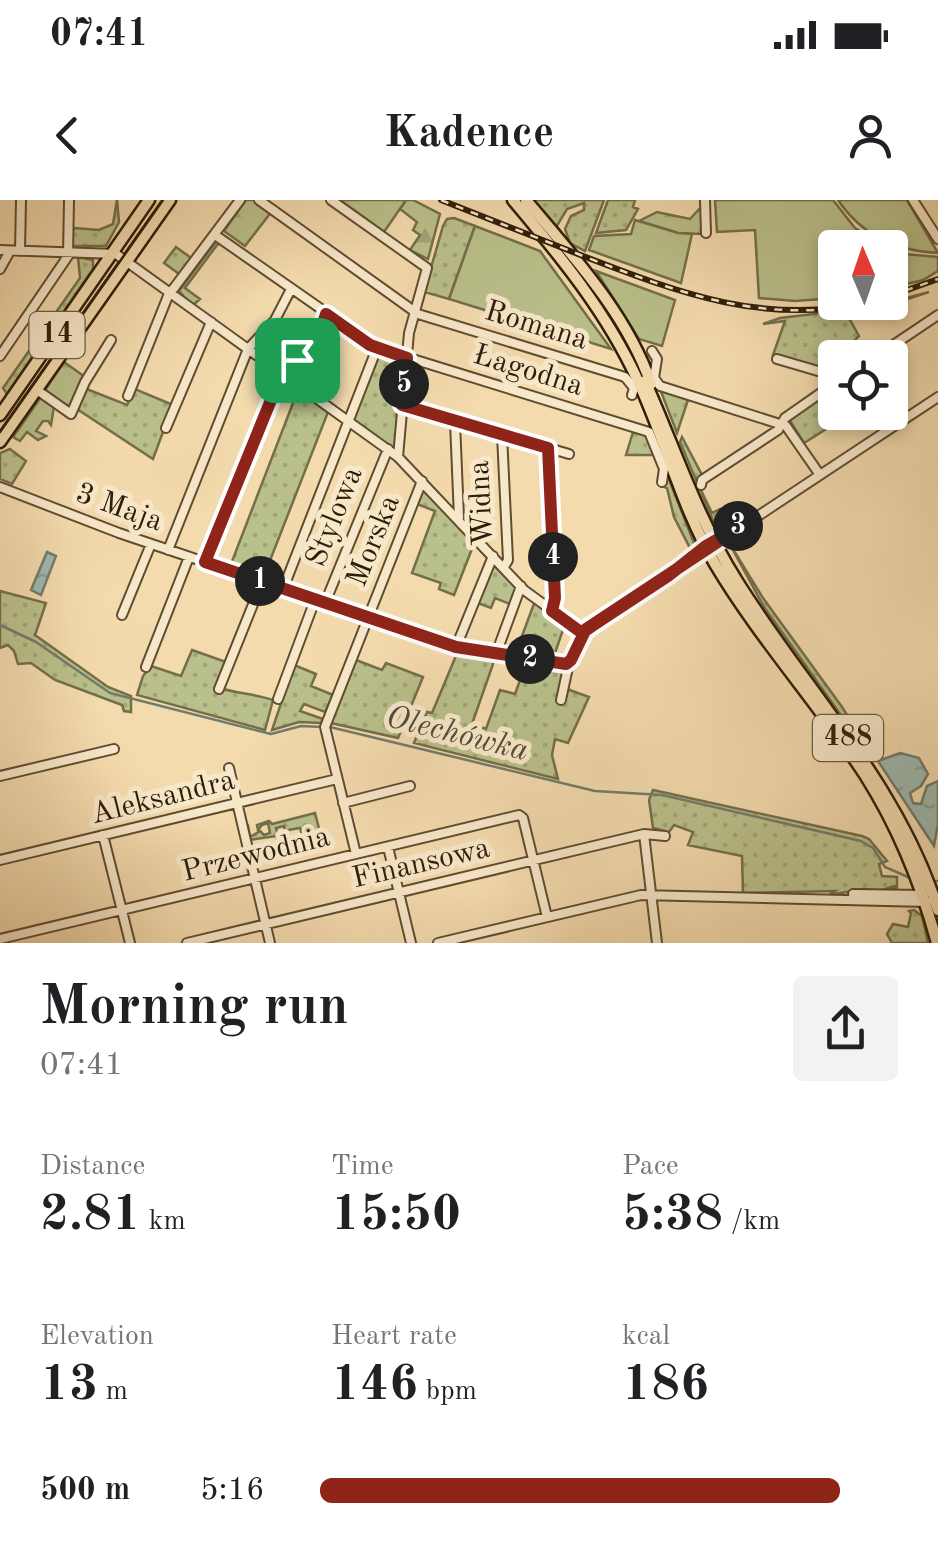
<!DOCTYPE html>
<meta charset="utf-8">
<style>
:root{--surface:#fff;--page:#f2f2f2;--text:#202124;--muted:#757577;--accent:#8f2418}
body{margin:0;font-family:"Old Standard TT",serif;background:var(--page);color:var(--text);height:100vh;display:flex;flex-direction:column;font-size:38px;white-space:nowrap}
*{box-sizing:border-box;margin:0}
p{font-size:32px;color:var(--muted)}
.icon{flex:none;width:55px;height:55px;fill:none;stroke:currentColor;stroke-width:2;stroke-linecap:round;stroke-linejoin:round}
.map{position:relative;height:743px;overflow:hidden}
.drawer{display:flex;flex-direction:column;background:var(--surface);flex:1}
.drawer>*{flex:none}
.needle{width:65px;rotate:358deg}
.buttons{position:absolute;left:818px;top:30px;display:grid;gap:20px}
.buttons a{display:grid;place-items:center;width:90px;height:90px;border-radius:10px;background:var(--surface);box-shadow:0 5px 15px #0003;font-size:50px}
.pin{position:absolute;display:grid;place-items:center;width:85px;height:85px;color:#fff;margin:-42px;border-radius:20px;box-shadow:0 5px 15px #0006}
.km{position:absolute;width:50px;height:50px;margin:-25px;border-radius:50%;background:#222;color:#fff;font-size:28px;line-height:50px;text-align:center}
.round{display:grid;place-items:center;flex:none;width:105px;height:105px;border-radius:10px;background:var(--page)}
.overview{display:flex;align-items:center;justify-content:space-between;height:170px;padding:0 40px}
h1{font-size:55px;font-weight:800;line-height:75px}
.metrics{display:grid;grid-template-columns:repeat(3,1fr);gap:15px;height:170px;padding:10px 40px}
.metrics div{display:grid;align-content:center}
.metrics b{font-size:50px;font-weight:800}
.metrics small{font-size:28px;font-weight:400}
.metrics p{font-size:28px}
ul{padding:0 40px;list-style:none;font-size:32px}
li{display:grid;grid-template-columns:160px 120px 1fr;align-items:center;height:75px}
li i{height:25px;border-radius:12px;background:var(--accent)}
.status{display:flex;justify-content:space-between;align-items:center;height:70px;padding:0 50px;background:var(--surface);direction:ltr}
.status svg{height:28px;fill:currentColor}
header{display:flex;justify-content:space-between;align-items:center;height:130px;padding:0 40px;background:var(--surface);font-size:45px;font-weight:800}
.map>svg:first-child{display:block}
.grass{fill:url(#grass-dots);stroke:#746e4a;stroke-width:2.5}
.forest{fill:url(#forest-firs);stroke:#746e4a;stroke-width:2.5}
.garden{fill:#bac08b;stroke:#746e4a;stroke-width:2.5}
.water{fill:url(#water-ripples);stroke:#717b6d;stroke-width:2.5}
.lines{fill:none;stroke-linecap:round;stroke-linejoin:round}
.stream{stroke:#717b6d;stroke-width:2.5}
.minor-casing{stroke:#604c32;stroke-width:12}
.major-casing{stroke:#2e1d08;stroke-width:15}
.minor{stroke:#f8e8ca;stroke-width:8}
.major{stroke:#f4dbae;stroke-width:10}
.tram{stroke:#2e1d08;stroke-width:2.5}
.rail-casing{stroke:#2e1d08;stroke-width:6}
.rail{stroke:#f8e8ca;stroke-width:2.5;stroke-dasharray:8;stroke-linecap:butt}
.route-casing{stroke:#fff;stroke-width:20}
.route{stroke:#8f2418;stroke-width:12}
.labels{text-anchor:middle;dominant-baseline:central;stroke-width:10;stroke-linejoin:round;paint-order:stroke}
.shield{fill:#f8e8ca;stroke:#6b5a42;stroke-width:2.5}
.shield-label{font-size:28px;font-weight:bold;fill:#2e1d08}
.street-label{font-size:30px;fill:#2e1d08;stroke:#f8e8ca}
.water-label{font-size:32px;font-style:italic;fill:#4f4c3b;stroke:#f8e8ca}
</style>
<div class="status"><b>07:41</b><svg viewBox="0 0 49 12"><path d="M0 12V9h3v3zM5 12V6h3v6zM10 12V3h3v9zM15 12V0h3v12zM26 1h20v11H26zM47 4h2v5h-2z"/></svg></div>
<header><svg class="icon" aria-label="back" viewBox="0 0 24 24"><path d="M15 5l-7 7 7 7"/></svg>Kadence<svg class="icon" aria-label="person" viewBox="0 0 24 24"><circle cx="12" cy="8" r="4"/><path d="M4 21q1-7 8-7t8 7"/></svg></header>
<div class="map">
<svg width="938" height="743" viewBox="0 0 938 743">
<defs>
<pattern id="grass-dots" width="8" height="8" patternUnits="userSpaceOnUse" patternTransform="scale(2.5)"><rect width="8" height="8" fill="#bac08b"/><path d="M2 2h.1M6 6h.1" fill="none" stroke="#a0a576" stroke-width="1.8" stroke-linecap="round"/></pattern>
<pattern id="forest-firs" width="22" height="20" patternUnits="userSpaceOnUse" patternTransform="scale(2.5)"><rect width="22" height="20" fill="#bac08b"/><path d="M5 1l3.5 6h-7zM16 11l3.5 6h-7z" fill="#a0a576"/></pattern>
<pattern id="water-ripples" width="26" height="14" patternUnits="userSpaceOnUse" patternTransform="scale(2.5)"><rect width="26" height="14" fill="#9dbab1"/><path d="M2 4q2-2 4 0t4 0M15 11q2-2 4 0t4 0" fill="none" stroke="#889f97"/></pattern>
</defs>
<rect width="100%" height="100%" fill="#f4dbae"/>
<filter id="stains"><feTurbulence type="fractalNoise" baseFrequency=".002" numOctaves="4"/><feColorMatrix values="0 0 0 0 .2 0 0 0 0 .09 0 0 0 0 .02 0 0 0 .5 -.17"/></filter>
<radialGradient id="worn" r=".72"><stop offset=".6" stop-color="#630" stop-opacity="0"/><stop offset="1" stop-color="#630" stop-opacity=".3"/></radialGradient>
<path class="grass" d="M117,0L119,22L106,46H72V31L75,28L99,30L113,24Z
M532,0H604L585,51L570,43L565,29L571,16L584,10V3L567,9L555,29Z
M608,0H635L633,7L638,9L626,30L596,33Z
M454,18L475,26L449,99L424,92L443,26L447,19Z
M217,40L221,43L217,45L185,88L200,99L192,106L179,91Z
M176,47L194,60L182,76L164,63Z
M78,57L93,60V69L7,194L3,188L80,78Z
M929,92L849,118L859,136L851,144L860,157L835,158V173L773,155L785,121L763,124L780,118L873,107Z
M379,152L404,160L394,250L353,220Z
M84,188L127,205L135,189L173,205L153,259L77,209Z
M660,189L688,200L677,233Z
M298,190L328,212L264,376L231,364Z
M818,199L834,224L804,243L789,219Z
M634,229L646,233L660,265L659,267L655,255H626Z
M682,237L702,275L697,282L712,313L720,309L730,324L739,318L740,322L723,331L717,330L680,242Z
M10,249L26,261L12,284L0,279V253Z
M666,272L694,343V350L688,354L691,350L674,317L667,288L664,287Z
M423,288L475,341L454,395L439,389L441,383L412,373L435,311L417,304Z
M728,341L763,398L842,507L847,515L843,518L764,407Z
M495,363L517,387L510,404L495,398L491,408L475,402L491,364Z
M0,391L46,403L35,435L108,487L131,496V512L124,511L122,505L55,480L31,463L18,464L14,451L8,445L0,448Z
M535,401L565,424L554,456L516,452Z
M192,450L226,462L217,487C236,494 253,493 273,500L265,530L137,495L143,476L151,466L181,476Z
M458,451L492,457L493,464L472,524L486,529L500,490L515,494L527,461L565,467L558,501L567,489L589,497L568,543L555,539L552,555L558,579L414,543L427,512L432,513Z
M356,460L382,470L386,463L423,477L398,538L331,523Z
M294,465L316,474L311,486L333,495L325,512L304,504L300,511L323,519L321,523L299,522L272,530Z
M653,590L862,636L869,639L887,661L879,664L882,676L897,677V685L883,690L898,687L891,692L864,689L829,695L835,691L743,693L742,656L688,645L693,632L674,625L669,632L653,628L649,600Z
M315,613L321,636L329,638L305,645L300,628L288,630L292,648L279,651L277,646L280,650L288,646L284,626L276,628L279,640L276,636L249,640L246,628L248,626L250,637L260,631L264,635L270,633L268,623L262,625L258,630L257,625L269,621L272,624Z
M914,710L922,716L928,743H892L887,734L893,724L908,727L911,713L909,711Z"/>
<path class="forest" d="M246,0H257L272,11L245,46L224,31Z
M406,0H413L440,14L428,59L410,50L420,35L413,30L417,22L400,9Z
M703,5L701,34L678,33L639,21L657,12L690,19Z
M64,162L85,177L71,210L45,190Z"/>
<path class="garden" d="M340,0H406L384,32Z
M715,0H833L855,28L886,47L835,48V98L795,101L759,98L755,30L717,32Z
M838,0H907L938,53C896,51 862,36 838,0Z
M635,20L678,33L692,34L681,83L589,50L594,36L631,34Z
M475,26L540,51L611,149L449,99Z
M890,49L905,54L938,57V71L923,80L890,88Z
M596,71L675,100L662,146L639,139Z
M41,197L54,206L51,225L48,221H43L36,231L46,236L38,240L27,232L20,241L13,237Z"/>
<path class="water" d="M47,352L56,356L41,395L31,390Z
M900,553L919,558L928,574L921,586L910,593L913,603L921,604L927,586L938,581V624L934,646L878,561Z"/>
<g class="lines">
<path class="stream" d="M0,425L36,442L110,493L271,534L301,526L322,527
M330,527L595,591L662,595L861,641L873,648L885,667L908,677
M936,681H938"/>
<g class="minor-casing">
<path id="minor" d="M259,0L418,114L625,177L634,188L632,195
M331,0L427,68L409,133L398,257
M705,0L706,33
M913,0L938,39
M215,35L377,148L649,232L664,269L662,282
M0,50L116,54L398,257L524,390L583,433
M20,51L21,0
M0,69L10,51
M652,151L657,159L654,178L660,186L786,226L820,275
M0,156L68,56L69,0
M874,158L938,115
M777,159L835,176
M37,190L71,214L85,182L111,140
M128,196L168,96L240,0
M402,205L569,254
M455,222L459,318
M166,228L211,122
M502,235L508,360L504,367
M547,249L555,398L552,411
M701,285L702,280L778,230L785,218L835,183
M0,287L119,333L456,447L569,463
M168,350L248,149L275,120L291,89
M205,363L282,173L314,147L326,114
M283,389L377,148
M325,403L388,249
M122,415L151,344
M456,447L493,356
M496,454L521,386
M146,467L189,357
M219,489L262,382
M278,499L315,400
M561,500L569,463L587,429L938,197
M229,568L270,743
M0,576L114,549
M343,603L410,586
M644,634L657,743
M103,635L130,743
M388,647L411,743
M356,654L325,527L422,281
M0,660L337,579
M853,694L924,695
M0,739L519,615L523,618L547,717
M187,743L644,634L665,636
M438,743L641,695L927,702"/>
</g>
<g class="major-casing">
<path id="major" d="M513,0C561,57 607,113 638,181C666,241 681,306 715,364C759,438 818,503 865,575C898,627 921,684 937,743
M526,0C573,56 627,114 651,184
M645,181C675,248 697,318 737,381C805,490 899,584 938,710
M0,215L149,0
M0,242L170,0"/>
</g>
<use href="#minor" class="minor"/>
<use href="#major" class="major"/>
<path class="tram" d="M0,232L163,0"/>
<g class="rail-casing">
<path id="rail" d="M441,0C488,19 536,37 583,56C682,94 765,126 873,102
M890,96L938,79"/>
</g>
<use href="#rail" class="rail"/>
</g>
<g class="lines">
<g class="route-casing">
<path id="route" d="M297,160L282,173L205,362L456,447L566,464L571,460L586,429L748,322L706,346L668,376L592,426L582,433L552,411L555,398L548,248L402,205L407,158L370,145L326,114L317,142L297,160"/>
</g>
<use href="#route" class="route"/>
</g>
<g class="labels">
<g class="shield">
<rect x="29.5" y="112" width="55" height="46" rx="8"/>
<rect x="813" y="515" width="70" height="46" rx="8"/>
</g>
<g class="shield-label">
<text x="57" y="135">14</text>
<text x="848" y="538">488</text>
</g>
<g class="street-label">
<text transform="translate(536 126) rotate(17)">Romana</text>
<text transform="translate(528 171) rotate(17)">Łagodna</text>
<text transform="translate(482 303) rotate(-93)">Widna</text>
<text transform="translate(119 308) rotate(20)">3 Maja</text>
<text transform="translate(335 317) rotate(-68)">Stylowa</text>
<text transform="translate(374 341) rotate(-68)">Morska</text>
<text transform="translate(163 598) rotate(-14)">Aleksandra</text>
<text transform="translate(256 655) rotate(-14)">Przewodnia</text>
<text transform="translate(421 664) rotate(-13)">Finansowa</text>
</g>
<g class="water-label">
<text transform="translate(457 535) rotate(14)">Olechówka</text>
</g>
</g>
<rect width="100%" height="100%" filter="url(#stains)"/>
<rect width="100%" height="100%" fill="url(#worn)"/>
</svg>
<div class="buttons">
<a><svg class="needle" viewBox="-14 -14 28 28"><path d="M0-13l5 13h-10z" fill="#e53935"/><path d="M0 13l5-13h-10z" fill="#757577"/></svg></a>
<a><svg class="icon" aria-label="locate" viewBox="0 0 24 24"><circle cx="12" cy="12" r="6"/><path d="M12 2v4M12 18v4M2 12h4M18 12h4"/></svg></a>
</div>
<div class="pin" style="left:297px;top:160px;background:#1e9e55"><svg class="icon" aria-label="arrive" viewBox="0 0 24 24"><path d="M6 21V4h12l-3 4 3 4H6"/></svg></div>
<b class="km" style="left:260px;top:381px">1</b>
<b class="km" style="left:530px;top:459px">2</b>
<b class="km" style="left:738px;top:326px">3</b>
<b class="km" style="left:553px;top:357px">4</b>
<b class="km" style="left:404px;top:184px">5</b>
</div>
<section class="drawer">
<div class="overview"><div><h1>Morning run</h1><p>07:41</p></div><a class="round"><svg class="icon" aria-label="share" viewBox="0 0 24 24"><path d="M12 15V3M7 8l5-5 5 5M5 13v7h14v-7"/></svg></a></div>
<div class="metrics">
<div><p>Distance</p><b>2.81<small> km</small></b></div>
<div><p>Time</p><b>15:50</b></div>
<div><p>Pace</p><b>5:38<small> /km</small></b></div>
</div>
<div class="metrics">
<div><p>Elevation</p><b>13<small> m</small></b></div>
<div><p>Heart rate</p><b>146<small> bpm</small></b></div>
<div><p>kcal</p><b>186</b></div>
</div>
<ul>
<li><b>500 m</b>5:16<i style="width:90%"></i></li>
</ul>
</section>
